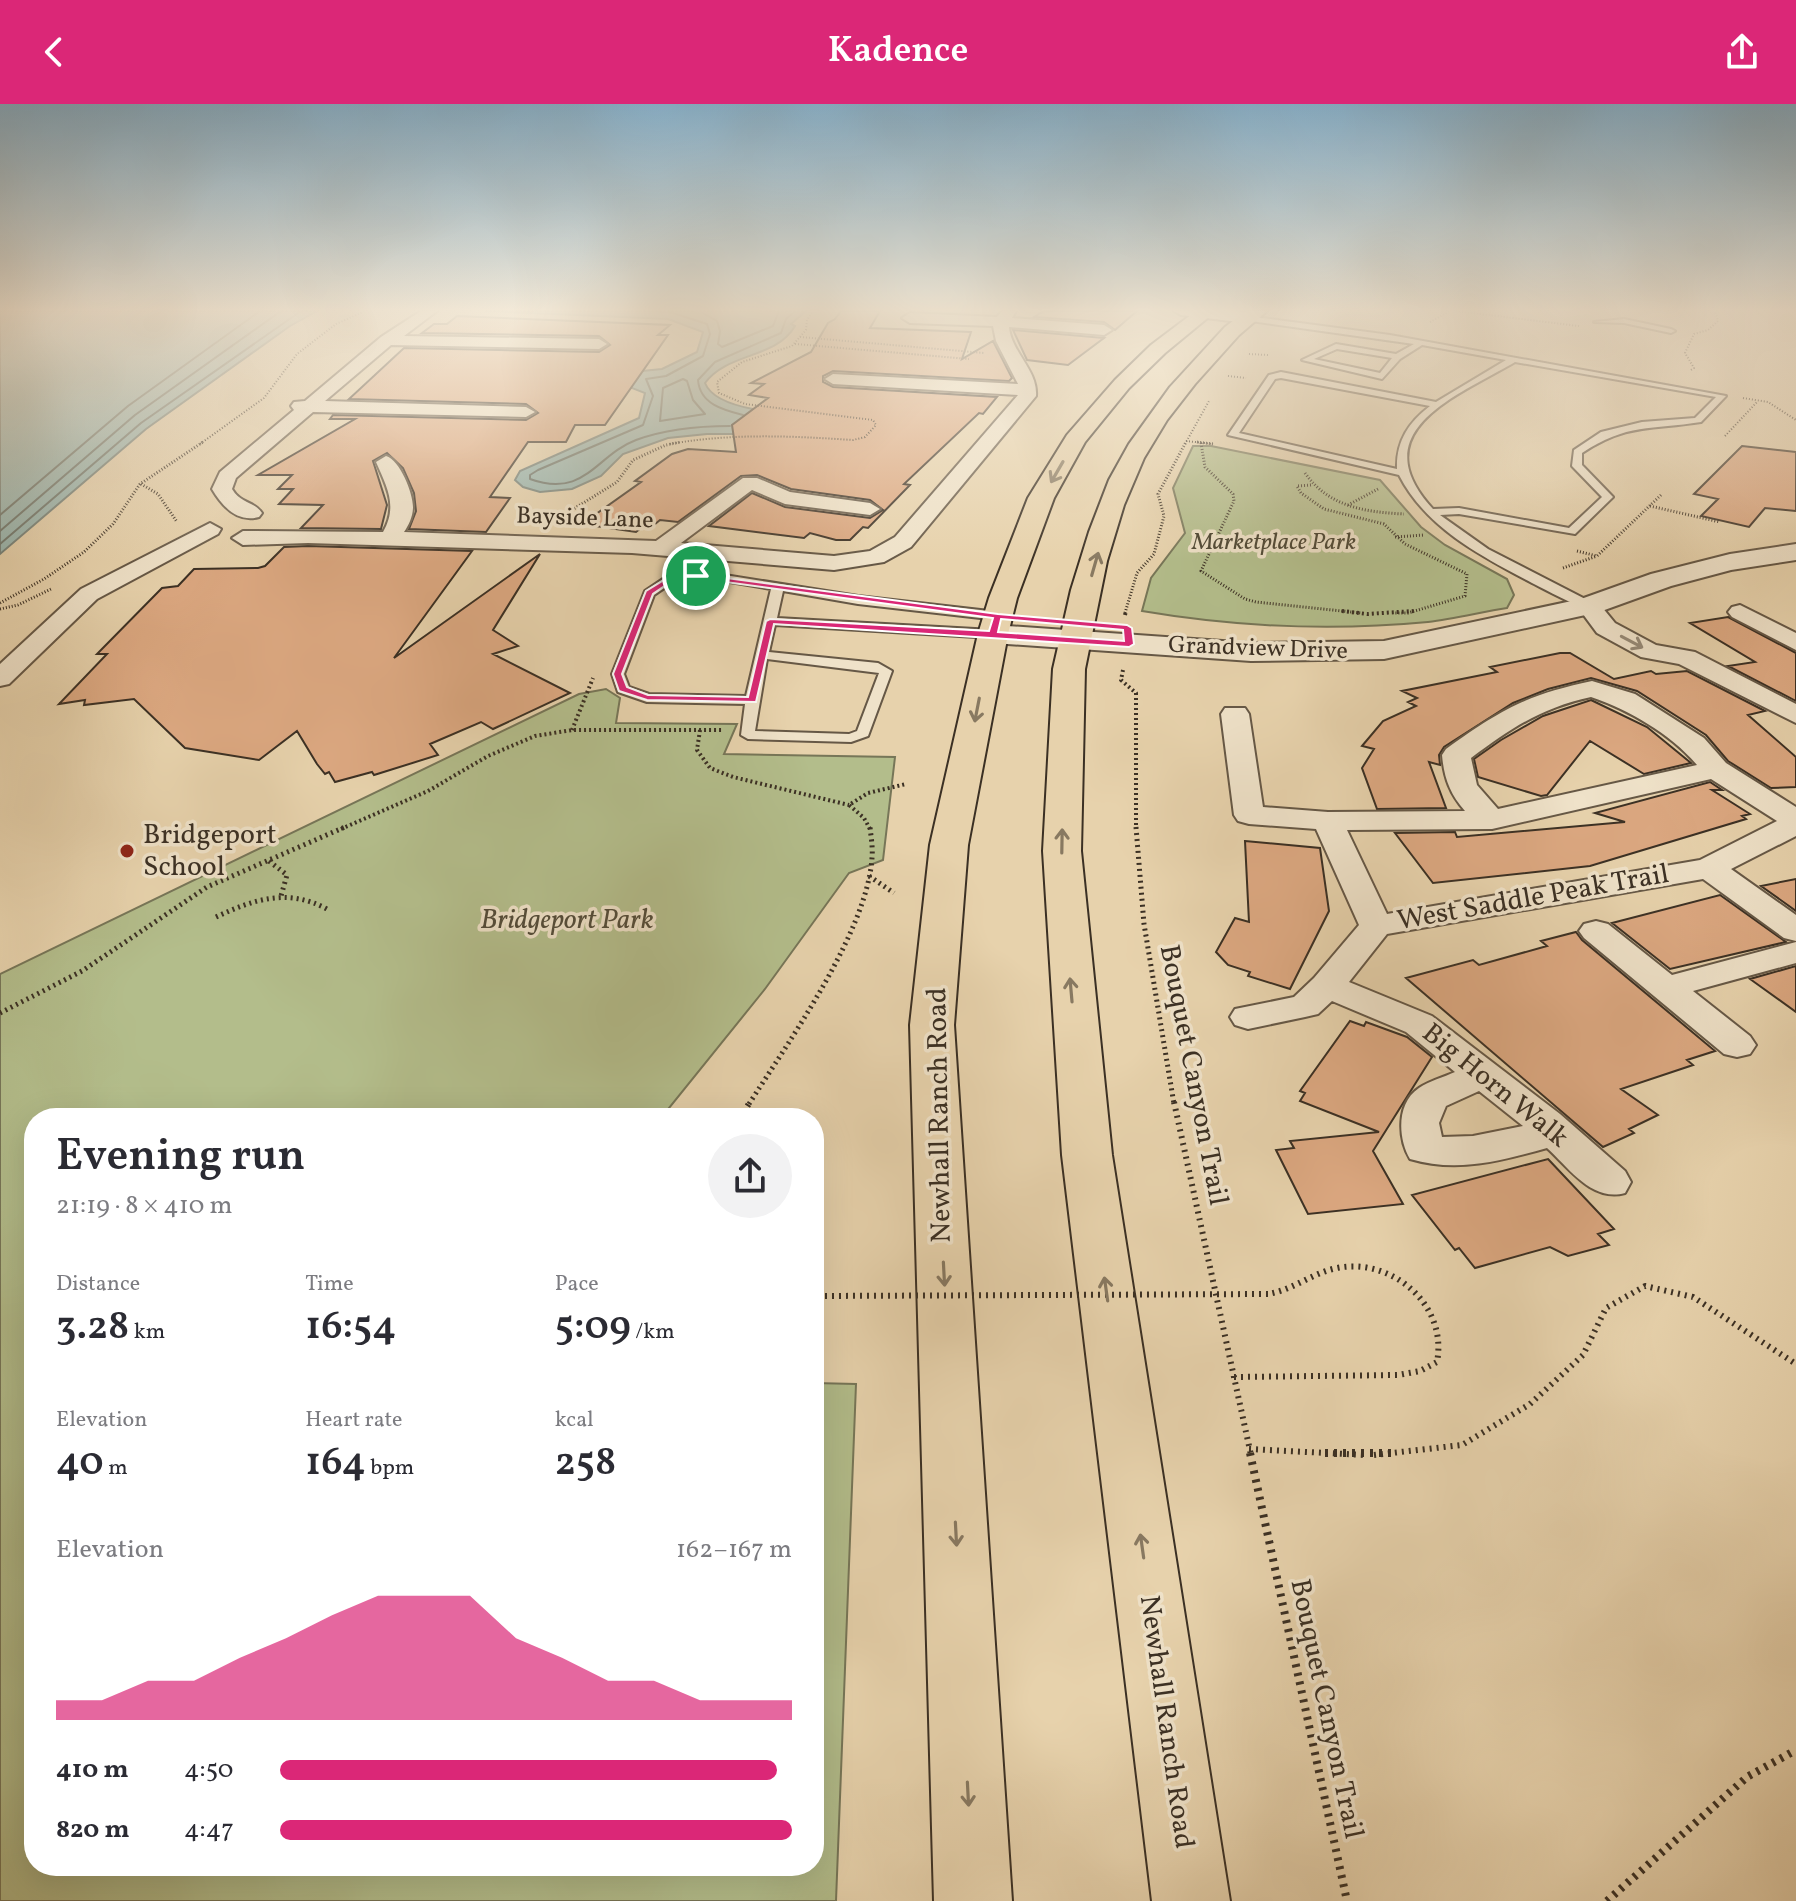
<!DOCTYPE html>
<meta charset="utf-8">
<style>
:root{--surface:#fff;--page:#f2f2f3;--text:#2b2b33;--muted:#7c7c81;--accent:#db2777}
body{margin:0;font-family:Vollkorn,serif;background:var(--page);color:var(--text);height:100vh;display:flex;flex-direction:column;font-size:30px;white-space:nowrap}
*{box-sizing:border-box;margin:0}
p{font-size:26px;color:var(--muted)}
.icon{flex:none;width:44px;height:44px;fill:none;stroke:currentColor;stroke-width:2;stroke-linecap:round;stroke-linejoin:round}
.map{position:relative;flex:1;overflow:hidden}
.details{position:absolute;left:24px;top:1004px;width:800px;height:768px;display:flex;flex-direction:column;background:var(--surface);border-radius:32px;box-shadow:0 8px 32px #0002}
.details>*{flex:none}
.pin{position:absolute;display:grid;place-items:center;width:68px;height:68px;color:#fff;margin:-34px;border:4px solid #fff;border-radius:50%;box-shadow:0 2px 8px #0007}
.round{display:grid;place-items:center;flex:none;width:84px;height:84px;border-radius:42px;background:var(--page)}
.summary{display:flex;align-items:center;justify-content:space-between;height:136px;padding:0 32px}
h1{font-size:44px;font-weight:600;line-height:60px}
.stats{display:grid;grid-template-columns:repeat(3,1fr);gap:12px;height:136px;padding:8px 32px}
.stats div{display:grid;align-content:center}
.stats b{font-size:40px;font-weight:600}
.stats small{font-size:22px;font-weight:400}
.stats p{font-size:22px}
.chart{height:224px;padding:16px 32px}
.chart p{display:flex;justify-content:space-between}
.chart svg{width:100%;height:144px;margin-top:8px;fill:var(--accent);opacity:.7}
ul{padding:0 32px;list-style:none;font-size:26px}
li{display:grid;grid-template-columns:128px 96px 1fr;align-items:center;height:60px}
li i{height:20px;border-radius:10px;background:var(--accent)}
header{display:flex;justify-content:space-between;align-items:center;height:104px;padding:0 32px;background:var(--accent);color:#fff;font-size:36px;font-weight:600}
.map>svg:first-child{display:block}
.green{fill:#b3bd8b;stroke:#777658;stroke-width:2}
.water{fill:#98b6b0;stroke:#738078;stroke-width:2}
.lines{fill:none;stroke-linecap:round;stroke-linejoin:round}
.shore{stroke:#6a736a;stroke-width:2}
.building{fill:#dca881;stroke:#3b3024;stroke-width:2}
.service-casing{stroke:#665846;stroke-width:4}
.minor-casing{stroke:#665846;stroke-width:4}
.tertiary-casing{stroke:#665846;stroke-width:4}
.primary-casing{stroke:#3b3024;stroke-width:4}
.path-far5{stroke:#3b3024;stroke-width:2;stroke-dasharray:1 2;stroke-linecap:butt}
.path-far4{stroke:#3b3024;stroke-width:3;stroke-dasharray:1 2;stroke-linecap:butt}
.path-far3{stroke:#3b3024;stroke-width:4;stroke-dasharray:2 3;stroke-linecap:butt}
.path-far2{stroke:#3b3024;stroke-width:5;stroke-dasharray:2 4;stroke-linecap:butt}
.path-far1{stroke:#3b3024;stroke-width:6;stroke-dasharray:2 5;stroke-linecap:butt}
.path{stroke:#3b3024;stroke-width:8;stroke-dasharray:3 6;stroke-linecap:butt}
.service{fill:#efe2c9;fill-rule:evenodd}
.minor{fill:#efe2c9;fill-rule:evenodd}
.tertiary{fill:#efe2c9;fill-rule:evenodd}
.primary{fill:#e7d2ac;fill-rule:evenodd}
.path-bridge{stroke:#3b3024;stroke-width:6;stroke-dasharray:2 5;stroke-linecap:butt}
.oneway{stroke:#887961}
.oneway2{stroke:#958976}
.route{fill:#db2777;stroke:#fff;stroke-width:2;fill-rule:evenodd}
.poi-dot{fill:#8f2418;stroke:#efe2c9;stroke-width:3}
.labels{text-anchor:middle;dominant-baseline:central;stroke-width:7;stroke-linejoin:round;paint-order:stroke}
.far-street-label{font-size:24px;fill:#3b3024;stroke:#efe2c9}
.far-park-label{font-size:24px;font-style:italic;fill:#534c39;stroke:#efe2c9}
.poi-label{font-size:28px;fill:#3b3024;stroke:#efe2c9;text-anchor:start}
.street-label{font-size:28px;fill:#3b3024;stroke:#efe2c9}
.park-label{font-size:28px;font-style:italic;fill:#534c39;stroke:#efe2c9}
</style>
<header><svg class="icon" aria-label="back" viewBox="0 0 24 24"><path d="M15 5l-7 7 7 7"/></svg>Kadence<svg class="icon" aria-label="share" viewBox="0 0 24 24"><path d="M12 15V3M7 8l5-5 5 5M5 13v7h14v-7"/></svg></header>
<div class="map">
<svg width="1796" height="1797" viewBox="0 0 1796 1797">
<rect width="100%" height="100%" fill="#e7d2ac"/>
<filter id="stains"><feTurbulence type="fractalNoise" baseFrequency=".0025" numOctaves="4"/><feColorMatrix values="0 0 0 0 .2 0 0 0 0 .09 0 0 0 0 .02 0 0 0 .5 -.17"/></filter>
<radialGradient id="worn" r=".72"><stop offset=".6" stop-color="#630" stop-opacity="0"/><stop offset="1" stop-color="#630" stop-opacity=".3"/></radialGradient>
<path class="green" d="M1193,342H1211L1380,376L1421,423L1445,441L1507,475L1514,491L1507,504C1481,508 1455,515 1428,518C1333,527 1236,523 1142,507L1151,474L1185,429L1173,384Z
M606,585L620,594L616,619L737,620L724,650L895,653L883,756L849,769L765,885L661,1014H34V1762H814V1279L856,1280L836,1797H0V870L579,590Z"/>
<path class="water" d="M0,207H317L290,222L146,325L0,450Z
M485,207H806L791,220L795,222C776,255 728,248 705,279C718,312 809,310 840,312L781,330H707L668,334L623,350L601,372L572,385L540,388L523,383L515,376L520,367L639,314L645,289L609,275L622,269L662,265L697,248L703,228L668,215Z"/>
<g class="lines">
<path class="shore" d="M647,207L670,208L707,220L710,230L703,252L666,272L646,275L653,292L643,321L538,366L530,371V375C585,395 596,351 636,336C666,325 698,322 730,322
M699,207L717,217L720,227L718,240L722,243L773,222L779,207
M683,275L687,277L693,296L705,310L660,317L663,284Z
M743,311C723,306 700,300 698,276L715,258L781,229L786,215L795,207
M0,411L128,302L260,207
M0,427L135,311L281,207
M0,440L141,319L301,207"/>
</g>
<path class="building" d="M841,207H880L870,224L971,228L962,255L993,237L1012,274L1009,277L833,267L823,272V278L833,283L997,293L983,310L979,309L904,380L910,381L868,424L863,423L850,436H836L810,429L804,434L709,422L752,389L785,403L870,414L883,406L870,396L791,385L757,371L741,372L678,418L660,416L649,425L641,424L636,428L582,420L641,378L635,377L672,350L688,345L736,348L732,321L768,294L749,291L764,280L751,279L811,248L828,219L835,215Z
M1044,207H1137L1115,226L1104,218L1034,213Z
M457,212L670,221L658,231H668L605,321H575L566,338H528L490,393L510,394L486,428L409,425L416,407L414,389L403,364L387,349L373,357L387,401L381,425L301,424L323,401L279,400L293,385H278L292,371H258L355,315H330L333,311L526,316L538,309L526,300L349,295L404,244L599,248L610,241L599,232L422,229L434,220H447Z
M1013,226L1104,234L1068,261L1027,256Z
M1742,342L1796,348V407L1765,404L1749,423L1701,412L1718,395L1694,390Z
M308,442L472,447L394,554L540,450L493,526L518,542L493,550L570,589L493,625L481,618L430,640L438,651L374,671L372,668L335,678L329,668L325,670L317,660L297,627L259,656L185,644L134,595L84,601L85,596L59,600L107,550H97L162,484L178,482L194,465L258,464L265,462L284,443Z
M1728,513L1796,549V597L1728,562L1755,558L1690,519Z
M1560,549H1570L1614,575L1651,567L1656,570L1687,567L1765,607L1748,611L1796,653V683L1771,684L1728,657L1706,631L1637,587L1591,574L1548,585L1513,599L1444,643L1439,651L1440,661L1429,658L1446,704L1377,705L1362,664L1374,645L1362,642L1383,617L1416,602L1408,598L1417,594L1402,587L1497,568L1490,563Z
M1591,596L1647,623L1691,659L1644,670L1590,637L1547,691L1541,692L1478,673L1474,655L1501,636L1543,612Z
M1710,678L1722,686H1712L1750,710L1742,712L1746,715L1590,762L1433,779L1395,729L1455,728L1457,733L1625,718L1595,709Z
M1245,737L1320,744L1329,807L1290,885L1248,872L1250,868L1228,861L1216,848L1235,814L1249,818Z
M1796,775V807L1761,782Z
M1720,791L1786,838L1670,865L1612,819Z
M1576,828L1582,836L1715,947L1687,956L1693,961L1621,985L1658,1011L1629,1025L1634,1029L1603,1043L1406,874L1473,856L1479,861L1547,842L1541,837Z
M1796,862V908L1750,875Z
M1350,917L1364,922L1366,918L1407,933L1432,953L1373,1047L1403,1100L1308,1110L1276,1046L1294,1044L1290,1037L1379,1028L1300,997L1305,989L1300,987Z
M1548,1055L1614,1125L1598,1130L1609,1141L1568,1152L1550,1143L1475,1164L1459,1144L1455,1146L1412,1091Z"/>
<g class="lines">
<g class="service-casing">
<path id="service" d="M1247,212L1390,231L1726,292L1701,318C1651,326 1627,319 1582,349V361L1613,393L1575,430L1459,410L1440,411L1488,445L1593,499L1595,502L1589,506C1570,499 1550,488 1532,479C1481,452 1426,424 1399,371L1228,331L1269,271L1281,268L1436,298L1506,256L1422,241L1400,255L1382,275L1302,256L1336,240L1396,250L1414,240L1244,216ZM1337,245L1392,254L1380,269L1314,255ZM1515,258L1716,293L1695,314L1642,318L1601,328L1574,346L1572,362L1602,393L1569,424L1459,404L1433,405C1361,327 1457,292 1515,258ZM1281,274L1430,302C1409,318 1396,337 1397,365L1239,329L1275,275Z
M1624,215L1671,225L1675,227L1671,229L1624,219L1594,218Z
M712,469L858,492L998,508L1004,512L998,516L858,500L783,487L777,514L993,526L999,530L993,534L775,521L769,548L878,559L892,567L868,632L851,638L748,635L741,631L745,600L647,598L618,588L612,570L645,487L663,475ZM712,475L771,485L746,592L649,590L629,583L624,570L654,491L670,480ZM767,555L879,569L857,627L849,630L755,627Z"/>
</g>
<g class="minor-casing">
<path id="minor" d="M421,207H437L404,232L599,235L607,240L599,245L391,241L325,297L526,303L535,308L526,313L313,308L236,374L232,385C241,400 254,397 262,409L259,413C237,419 222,402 212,385L220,368L294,306L291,302L294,298L305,297L381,233Z
M1002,207H1016L1012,214L1104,221L1112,226L1104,231L1009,223C1011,248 1038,266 1036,292L911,443L884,458L834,466L632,449L308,439L243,441L232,434L243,427L383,428C398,402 387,383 376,358L386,352C400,356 413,389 413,403C413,412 409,421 404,428L656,437L743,374H757L790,388L870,399L880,405L870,411L785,400L752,386L681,439L834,452L870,447L895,433L1018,291L833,280L825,275L833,270L1018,280L996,237L993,222L910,219L902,214L910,209L997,213Z
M1174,207C1196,207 1237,200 1255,214L1247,219L1181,211Z
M210,419L221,425L218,430L97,495L9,580L0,582V560L81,485Z
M1589,495L1597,497L1615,519L1656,541L1695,548L1796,600V619L1679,560L1641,553L1597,529L1577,502L1581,497Z
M1740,501L1796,529V546L1732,513L1728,508L1732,503Z
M1592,577L1635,590L1704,634L1726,659L1796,703V732L1731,765L1796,811V837L1784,834L1703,775L1387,830L1349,878L1432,912L1560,1010L1625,1067L1631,1078L1625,1089C1592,1098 1570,1065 1547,1044C1501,1057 1457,1069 1410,1055C1398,1035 1396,999 1419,984C1429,977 1444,973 1455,968L1406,928L1332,897L1318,910L1305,913L1248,925L1235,921L1230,913L1235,905L1294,893L1314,874L1359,821L1316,725L1249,720L1238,717L1234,711L1221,610L1225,604H1245L1249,610L1263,703L1328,708L1465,707C1450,690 1444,674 1442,651L1446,645C1500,606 1526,591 1592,577ZM1591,593C1629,606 1671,630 1697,661L1498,705L1477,681L1471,654C1511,624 1541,604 1591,593ZM1711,675L1777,717L1700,756L1387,810L1347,726L1492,725ZM1479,987L1523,1022L1473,1032L1442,1033L1439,1019L1446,1002Z
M1596,817L1608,820L1672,871L1796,838V859L1693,887L1750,932L1756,941L1750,950L1737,953L1724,950L1584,834L1579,827L1584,820Z"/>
</g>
<g class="tertiary-casing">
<path id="tertiary" d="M1796,440V456L1731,466L1671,482L1599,508L1384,555L1251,557L993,539L982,536L978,530L982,524L993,521L1251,539L1384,537L1581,495L1651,470L1730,450Z"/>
</g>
<g class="primary-casing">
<path id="primary" d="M1196,207H1216L1165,249L1129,284L1085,338L1054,394L1017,494L1008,530L968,741L954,921L1012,1797H934L910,921L930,741L978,530L989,494L1028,394L1067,331L1115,276L1151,241Z
M1267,207L1239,231L1195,280L1167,316L1144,354L1124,401L1107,457L1085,565L1081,747L1112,1051L1230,1797H1152L1062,1051L1043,747L1053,565L1071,486L1089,428L1109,376L1129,340L1170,283L1225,223L1246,207Z"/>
</g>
<path class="path-far5" d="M1456,207L1579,222
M1430,218L1450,207
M800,233L984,249
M795,240L969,255
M1249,250L1268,251
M1691,266L1694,264L1685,249L1694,230L1708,226L1718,217L1715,207
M1228,272L1246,274
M1743,294L1768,298L1796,316
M1725,332L1757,298
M1186,337L1213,340
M200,340L264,294L297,250L336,220L365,207
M670,340C732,329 791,332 853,336L865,333L876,321L873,316L745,300L719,289L717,278L742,258L792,242L806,226L807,216L813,207
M1185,340L1209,297"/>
<path class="path-far4" d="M1197,338L1213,340
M1201,339L1205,363L1233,390L1234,397L1201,467L1245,495L1256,498L1361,509
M1305,369C1329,403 1365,408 1404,410
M141,380L158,390L177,418
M1311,381L1297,382L1301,389L1324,405L1384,420L1405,440L1467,470L1465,492L1408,509H1394
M1348,401L1378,385
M1650,402L1720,418
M559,414L617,378L633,356L666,341L681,338
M1395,433L1424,431
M1577,447L1597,452L1661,391
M1563,464L1597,452
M0,499L44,475L84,448L113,420L140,380L203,338
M0,505L18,501L51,485
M1125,509L1137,469L1154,450L1164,412L1158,390L1186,338"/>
<path class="path-far3" d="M1342,507L1367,510L1414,507
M1125,511L1126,507
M1123,566L1121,576L1136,589V725
M572,626L593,574
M700,626L697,646L710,664L733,673L849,701
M341,725L428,687L488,652L535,632L572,626H723
M870,725L864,714L849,701L868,689L906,680"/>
<path class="path-far2" d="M1136,723L1144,820L1174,1000
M269,757L287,771L281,792
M869,772L894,789
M216,813C254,795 288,784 327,805
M0,909L82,867L207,783L345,723
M749,1000C789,937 867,828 872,754C873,744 871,733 870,723"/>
<path class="path-far1" d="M1174,998L1251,1351
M740,1014L750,998
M814,1191L818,1192
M1234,1273L1398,1271L1420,1267L1437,1258C1448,1201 1392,1153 1337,1164C1312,1169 1293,1186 1268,1190
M1249,1345L1365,1351
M1374,1351L1462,1341L1530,1300L1583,1251L1606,1204L1645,1182L1693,1193L1796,1260"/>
<path class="path" d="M1250,1349L1347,1797
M1325,1349H1392
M1607,1797L1747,1673L1796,1646"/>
<use href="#service" class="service"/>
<use href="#minor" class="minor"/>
<use href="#tertiary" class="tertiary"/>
<use href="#primary" class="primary"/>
<path class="path-bridge" d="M818,1192L1268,1190"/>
</g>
<defs><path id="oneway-shaft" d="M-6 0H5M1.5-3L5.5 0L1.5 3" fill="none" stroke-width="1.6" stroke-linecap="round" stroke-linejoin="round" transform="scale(2)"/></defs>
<g class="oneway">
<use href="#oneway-shaft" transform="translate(1057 368) rotate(120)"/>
<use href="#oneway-shaft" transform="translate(1095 460) rotate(-74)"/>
<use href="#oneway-shaft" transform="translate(977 606) rotate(101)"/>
<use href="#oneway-shaft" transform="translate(1062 737) rotate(-89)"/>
<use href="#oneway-shaft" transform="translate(1071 886) rotate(-95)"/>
<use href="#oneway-shaft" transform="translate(944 1170) rotate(87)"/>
<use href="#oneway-shaft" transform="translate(1106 1185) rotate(-98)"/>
<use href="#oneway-shaft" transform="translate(956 1430) rotate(87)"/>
<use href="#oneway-shaft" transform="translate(1142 1442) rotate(-98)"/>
<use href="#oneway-shaft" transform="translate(968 1690) rotate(87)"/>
</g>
<use class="oneway2" href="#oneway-shaft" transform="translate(1632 538) rotate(28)"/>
<linearGradient id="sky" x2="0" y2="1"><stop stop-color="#88b5d2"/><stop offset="0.45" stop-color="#f4ebda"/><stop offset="1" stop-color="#f4ebda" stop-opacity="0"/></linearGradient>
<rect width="1796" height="458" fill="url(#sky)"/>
<path class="route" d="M696,470L998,510L1127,521L1132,524L1134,540L1129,543L774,520L756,598L647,596L619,587L613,570L646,487L664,476ZM696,474L993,514L989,527L770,515L766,517L748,593L648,591L627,583L622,570L653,490L669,479ZM1001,515L1123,526L1124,537L998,528Z"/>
<circle class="poi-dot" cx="127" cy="747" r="8"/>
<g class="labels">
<g class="far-street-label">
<text transform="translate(585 415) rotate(2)">Bayside Lane</text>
<text transform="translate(1258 545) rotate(2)">Grandview Drive</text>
</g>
<g class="far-park-label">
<text x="1274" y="439">Marketplace Park</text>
</g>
<g class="poi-label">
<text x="143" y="731">Bridgeport<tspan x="143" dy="32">School</tspan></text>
</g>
<g class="street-label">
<text transform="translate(1533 794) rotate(-10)">West Saddle Peak Trail</text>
<text transform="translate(1193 971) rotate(79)">Bouquet Canyon Trail</text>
<text transform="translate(1495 982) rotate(39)">Big Horn Walk</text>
<text transform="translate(940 1011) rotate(-91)">Newhall Ranch Road</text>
<text transform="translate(1326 1605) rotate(78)">Bouquet Canyon Trail</text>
<text transform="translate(1166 1618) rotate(82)">Newhall Ranch Road</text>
</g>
<g class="park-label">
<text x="567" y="816">Bridgeport Park</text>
</g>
</g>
<rect width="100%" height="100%" filter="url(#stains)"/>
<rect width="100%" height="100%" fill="url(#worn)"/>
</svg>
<div class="pin" style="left:696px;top:472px;background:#1e9e55"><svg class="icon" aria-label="arrive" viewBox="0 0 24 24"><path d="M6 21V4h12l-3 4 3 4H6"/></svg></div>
<section class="details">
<div class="summary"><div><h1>Evening run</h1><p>21:19 · 8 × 410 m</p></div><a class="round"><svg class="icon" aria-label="share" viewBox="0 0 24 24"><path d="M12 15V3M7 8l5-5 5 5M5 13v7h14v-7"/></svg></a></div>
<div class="stats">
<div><p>Distance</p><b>3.28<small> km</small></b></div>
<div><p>Time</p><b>16:54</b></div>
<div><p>Pace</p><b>5:09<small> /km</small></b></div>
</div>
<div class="stats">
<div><p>Elevation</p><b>40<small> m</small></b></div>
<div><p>Heart rate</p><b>164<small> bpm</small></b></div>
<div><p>kcal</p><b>258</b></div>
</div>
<div class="chart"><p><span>Elevation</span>162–167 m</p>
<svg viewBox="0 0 160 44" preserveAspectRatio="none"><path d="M0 44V38L10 38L20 32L30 32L40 25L50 19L60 12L70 6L80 6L90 6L100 19L110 25L120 32L130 32L140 38L150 38L160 38V44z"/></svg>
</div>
<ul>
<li><b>410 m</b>4:50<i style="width:97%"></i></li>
<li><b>820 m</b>4:47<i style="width:100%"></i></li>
</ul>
</section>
</div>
